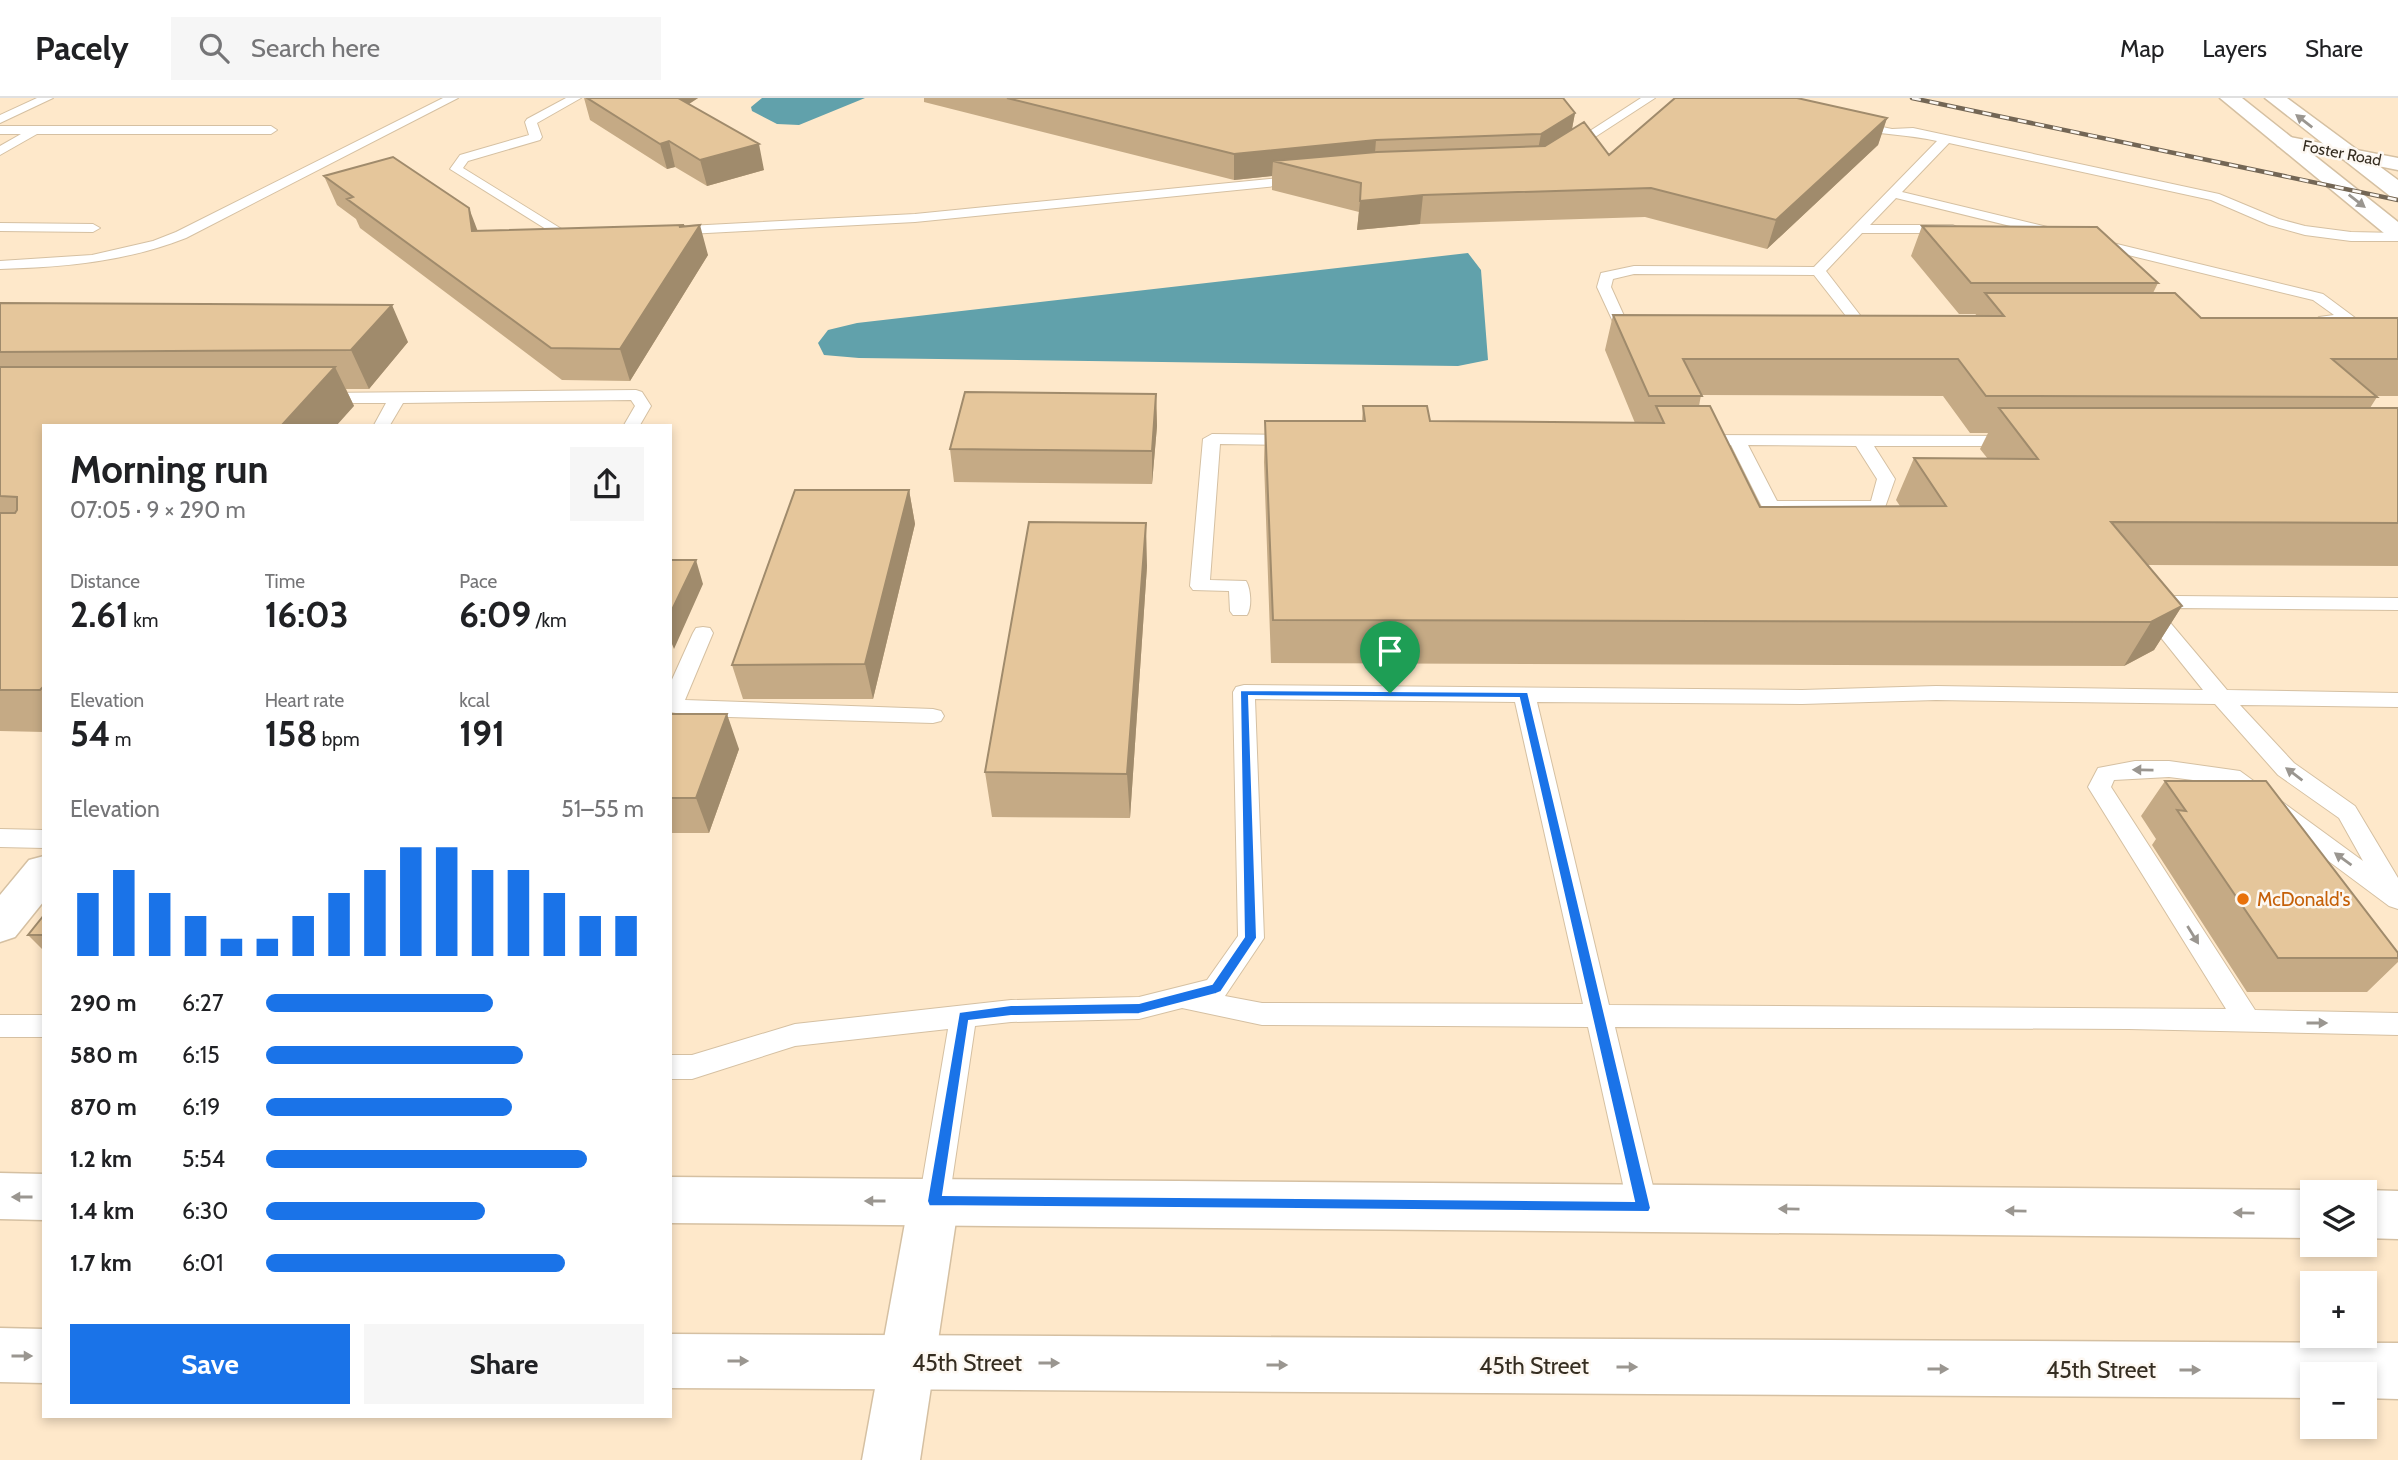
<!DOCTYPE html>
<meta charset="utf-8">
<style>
:root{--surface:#fff;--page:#f6f6f6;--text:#202124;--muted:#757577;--line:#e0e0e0;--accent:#1a73e8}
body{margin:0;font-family:Cabin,sans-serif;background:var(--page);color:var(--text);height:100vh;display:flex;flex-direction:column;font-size:26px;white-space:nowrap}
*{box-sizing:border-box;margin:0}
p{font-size:23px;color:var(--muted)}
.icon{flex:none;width:38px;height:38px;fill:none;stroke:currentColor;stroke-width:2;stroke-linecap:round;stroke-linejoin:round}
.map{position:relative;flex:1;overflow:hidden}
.panel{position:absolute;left:42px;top:326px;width:630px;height:994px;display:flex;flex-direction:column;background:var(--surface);border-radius:0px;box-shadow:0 4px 10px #0003}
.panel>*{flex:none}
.controls{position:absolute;left:2300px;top:1082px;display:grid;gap:14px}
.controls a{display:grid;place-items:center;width:77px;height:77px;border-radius:0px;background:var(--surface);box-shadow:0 4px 10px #0003;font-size:35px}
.pin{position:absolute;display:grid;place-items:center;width:60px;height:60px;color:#fff;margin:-72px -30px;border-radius:50% 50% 50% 0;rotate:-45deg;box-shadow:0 0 7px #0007}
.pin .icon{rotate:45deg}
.round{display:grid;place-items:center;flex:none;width:74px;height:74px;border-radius:0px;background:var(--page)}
.head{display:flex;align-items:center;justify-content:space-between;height:119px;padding:0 28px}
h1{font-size:38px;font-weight:800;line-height:52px}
.figures{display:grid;grid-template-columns:repeat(3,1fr);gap:10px;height:119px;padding:7px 28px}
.figures div{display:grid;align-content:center}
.figures b{font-size:35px;font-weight:800}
.figures small{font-size:19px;font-weight:400}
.figures p{font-size:19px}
.chart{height:196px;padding:14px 28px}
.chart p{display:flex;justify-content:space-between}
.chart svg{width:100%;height:126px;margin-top:7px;stroke:var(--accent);stroke-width:6}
.action{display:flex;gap:14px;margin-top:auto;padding:14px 28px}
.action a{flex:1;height:80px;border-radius:0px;background:var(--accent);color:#fff;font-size:28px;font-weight:800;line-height:80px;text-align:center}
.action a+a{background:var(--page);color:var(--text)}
ul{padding:0 28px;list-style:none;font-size:23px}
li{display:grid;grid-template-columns:112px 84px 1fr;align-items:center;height:52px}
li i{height:18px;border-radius:9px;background:var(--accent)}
header{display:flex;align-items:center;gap:42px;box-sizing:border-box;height:98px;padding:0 35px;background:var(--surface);border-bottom:2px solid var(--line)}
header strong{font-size:33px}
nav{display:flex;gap:38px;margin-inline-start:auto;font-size:24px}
.search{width:490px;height:63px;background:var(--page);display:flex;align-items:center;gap:18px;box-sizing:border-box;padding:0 24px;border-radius:0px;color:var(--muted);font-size:26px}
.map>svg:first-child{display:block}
.water{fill:#61a1ab}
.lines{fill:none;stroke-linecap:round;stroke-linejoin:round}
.service-casing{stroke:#d5c0a2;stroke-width:2}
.minor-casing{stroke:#d5c0a2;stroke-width:3}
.secondary-casing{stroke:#d5c0a2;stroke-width:3}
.service{fill:#fff;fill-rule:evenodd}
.minor{fill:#fff;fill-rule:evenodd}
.secondary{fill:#fff;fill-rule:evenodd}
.rail-casing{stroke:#736655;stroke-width:4.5}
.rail{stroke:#fdf8f2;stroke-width:2.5;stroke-dasharray:9;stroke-linecap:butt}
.wall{fill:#c5aa85;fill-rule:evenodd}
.shaded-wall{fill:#a08b6c}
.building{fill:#e5c69b;stroke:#a08b6c;stroke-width:2}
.oneway{fill:#9a9690}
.route{fill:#1a73e8;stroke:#fff;stroke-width:2;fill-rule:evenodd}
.food-dot{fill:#e8710a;stroke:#fdf8f2;stroke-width:2.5}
.labels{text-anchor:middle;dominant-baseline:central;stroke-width:5;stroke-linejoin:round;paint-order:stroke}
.far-street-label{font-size:16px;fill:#352d21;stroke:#fdf8f2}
.food-label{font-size:19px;fill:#c56008;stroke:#fdf8f2;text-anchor:start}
.near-street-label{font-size:23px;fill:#352d21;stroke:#fdf8f2}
</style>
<header>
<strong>Pacely</strong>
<div class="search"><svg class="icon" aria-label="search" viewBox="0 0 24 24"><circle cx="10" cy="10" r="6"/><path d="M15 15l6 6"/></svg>Search here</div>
<nav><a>Map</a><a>Layers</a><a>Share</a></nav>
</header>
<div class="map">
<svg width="2398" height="1362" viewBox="0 0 2398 1362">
<rect width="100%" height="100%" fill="#fee8ca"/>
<path class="water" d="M762,0H865L799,27L777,26L752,13L751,9Z
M1468,155L1481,172L1488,262L1458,268L859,260L824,257L818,245L828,232L857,225Z"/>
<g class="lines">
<g class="service-casing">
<path id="service" d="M37,0H53L0,25V17Z
M443,0H458L186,140C125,164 65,169 0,171V163L92,157L153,143L176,134Z
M566,0H581L537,25L542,39L540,42L468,63L463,70L568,135L579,134L586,138L579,142L565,143L450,71L460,57L529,37L525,24L527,21Z
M1641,0H1655L1572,54L1568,55L1562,51Z
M1853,23L1892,31L1913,30L2219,96L2279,121L2305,128L2351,134L2398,135V143H2351L2305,137L2269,127L2211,102L1949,45L1902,94L2064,133V139L2059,140L1896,100L1870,127H1953L1960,131L1953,135H1862L1826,173L1863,221L1866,224L1863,227H1853L1814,177L1634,176L1613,181L1611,189L1625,220L1642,219L1650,224L1642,229L1615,228L1597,189L1601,175L1634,168L1814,169L1937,43C1907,36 1880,37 1849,30L1847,27Z
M0,28H271L277,32L271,36H37L0,57V48L21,36H0Z
M1301,78L1307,82L1306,85L915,124L669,137L662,133L669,129L915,116Z
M0,125L93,126L100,130L93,134L0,133Z
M2092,140L2323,196L2358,222L2350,227L2319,225L2316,222L2319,219L2334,217L2313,202L2087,147L2085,144Z
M636,292L642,294L651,308L640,327H624L635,308L631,302L403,305L390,327H374L386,305H319L311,300L319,295Z
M1212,336L1294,337L1303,342L1294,347L1220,346L1210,482L1246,483C1251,491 1252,510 1247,517H1233L1230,513L1229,493L1193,492L1190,488L1203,341Z
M1696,337L2015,338L2024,343L2015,348H1874L1895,381L1884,412L1771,414L1762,409L1731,347L1690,346L1687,342ZM1748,347L1856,348L1877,381L1871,403H1777Z
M2176,498L2398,500V512L2176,510L2165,512L2162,515L2227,592L2398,595V609L2240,607L2294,665L2355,708L2398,780V811L2389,808L2225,686L2169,679L2114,682L2111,689L2255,912L2398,915V937L2129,931L1615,929L1658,1109L1654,1119L1643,1123L1632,1119L1628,1109L1588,929L1262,927L1182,910L1139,921L1011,924L975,928L949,1103L945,1113L934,1117L923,1113L919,1103L948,931L795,948L692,981H670V957H692L795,926L1011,902L1139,899L1207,882L1238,838L1233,594L1236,589L1244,587L1802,592L1936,588L2203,592L2142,516L2151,503ZM1255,601L1515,604L1583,906L1262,905L1225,898L1264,840ZM1936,602L2215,606L2278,677L2339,720L2363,763L2240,673L2169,663H2135L2098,670L2088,689L2226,911L1609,907L1537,604L1802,606Z
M703,529L710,530L713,535L685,602L933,611L941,613L944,618L941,623L933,625L693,618L670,614V586L693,535L696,530Z
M0,731L44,732V750L0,749Z
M0,917H44V939H0Z"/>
</g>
<g class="minor-casing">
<path id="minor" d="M2285,38L2398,60V72L2278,48L2275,44L2278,40Z
M44,758V803L15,839L0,844V797L29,762Z
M934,1080L952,1087L959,1103L920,1362H862L909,1103L916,1087Z"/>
</g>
<g class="secondary-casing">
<path id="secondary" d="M2220,0H2242L2398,124V142L2390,140Z
M2265,0H2287L2398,82V100L2390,98Z
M0,1075L44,1076V1122L0,1121Z
M670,1079L2312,1092L2315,1094H2312V1140L670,1125Z
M2364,1092L2398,1093V1141L2364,1140V1094H2361Z
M0,1230L44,1231V1285L0,1284Z
M670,1236L2398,1245V1301L2364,1300V1276H2312V1300L670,1290Z"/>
</g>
<use href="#service" class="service"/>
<use href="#minor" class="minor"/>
<use href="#secondary" class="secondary"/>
<g class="rail-casing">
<path id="rail" d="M1912,0L2398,102"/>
</g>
<use href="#rail" class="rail"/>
</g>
<path class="wall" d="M584,0H698L689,6L764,72L707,88L675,69L667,71L590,22Z
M924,0H1563L1575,15L1572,31L1609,57L1887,20L1878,47L1767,151L1645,119L1420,126L1357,132L1359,114L1272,92V78L1234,82L924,4Z
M324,78L477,133L684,129L708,157L630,283L562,282L360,130L356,121L337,107Z
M1922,128L2158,185L2153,195L2201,220H2398V298H2375L2377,299L2370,310H2398V468L2147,467L2182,508L2154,552L2124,568L1271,565L1264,364L1265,323H1362L1363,308L1430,323L1635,325L1605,252L1613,217L1975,218L1976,216H1959L1911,158ZM1701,297L1943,298L1970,335H1988L1980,351L1988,361L1914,360L1896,402L1900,408L1760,409L1699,308Z
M0,205L408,244L369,291H346L354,308L44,327V634L0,633Z
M1156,296L1157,328L1152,386L954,384L950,351Z
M909,392L915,426L873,601H743L732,567Z
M1147,468L1130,720L992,719L985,674Z
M670,616L739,651L709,735H670Z
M2165,683L2398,855V864L2367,894H2247L2152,747L2156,741L2141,718Z
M44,817V853L28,837Z"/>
<path class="shaded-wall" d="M668,0H698L672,17Z
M1575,15L1570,41L1536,62L1541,36Z
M1887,20L1878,47L1767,151L1776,122Z
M1376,42L1374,68L1273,63L1272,78L1234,82V56Z
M669,43L675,69L667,71L660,46Z
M759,46L764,72L707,88L700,62Z
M1423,97L1420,126L1357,132L1360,103Z
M469,110L480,139L472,133Z
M684,127L689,145L700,127L708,157L630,283L620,251L679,129Z
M392,207L408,244L369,291L351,252Z
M335,269L354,308L337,327H282Z
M1156,296L1157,328L1152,386V353Z
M909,392L915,426L873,601L865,566Z
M1146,425L1147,468L1130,720L1127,676Z
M696,462L703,486L674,551L670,541V516Z
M2182,508L2154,552L2124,568L2151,524Z
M727,616L739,651L709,735L696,700Z"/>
<path class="building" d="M587,0H678L759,46L700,62L669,43L660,46Z
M1007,0H1563L1575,15L1541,36L1376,42L1234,56Z
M1675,0H1797L1887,20L1776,122L1651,90L1423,97L1360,103L1361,85L1273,63L1377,54L1545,48L1584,24L1609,57Z
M393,59L469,110L472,133L684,127L679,129L700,127L620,251L551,250L347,101L353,99L324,78Z
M1922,128L2097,129L2158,185H1971Z
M1985,195H2175L2201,220H2398V261H2332L2377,299L1986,298L1958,261H1683L1702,298H1649L1613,217L2004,218Z
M0,205L392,207L351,252L0,254Z
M0,269H335L282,327H44V588L40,592H0V415H15L17,412V399L0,398Z
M965,294L1156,296L1152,353L950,351Z
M1363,308H1427L1430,323L1664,325L1656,308H1710L1760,409L1946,408L1914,360L2038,361L1999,310H2398V425L2111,424L2182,508L2151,524L1273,522L1265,323H1365Z
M795,392H909L865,566L732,567Z
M1029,424L1146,425L1127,676L985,674Z
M670,462H696L670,516Z
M670,616H727L696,700H670Z
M2165,683H2266L2398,855V860H2278L2177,712L2186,713Z
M44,817V837H28Z"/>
<defs><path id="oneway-solid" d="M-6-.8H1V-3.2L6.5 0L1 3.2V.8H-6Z" transform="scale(1.75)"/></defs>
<g class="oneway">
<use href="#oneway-solid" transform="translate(2304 23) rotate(-142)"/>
<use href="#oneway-solid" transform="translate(2357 103) rotate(38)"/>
<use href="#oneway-solid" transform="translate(2143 672) rotate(-179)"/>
<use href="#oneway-solid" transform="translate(2294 676) rotate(-143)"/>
<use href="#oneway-solid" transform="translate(2343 761) rotate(-144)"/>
<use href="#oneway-solid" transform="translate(2193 837) rotate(58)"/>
<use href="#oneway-solid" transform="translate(2317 925)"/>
<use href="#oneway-solid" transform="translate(22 1099) rotate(-180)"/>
<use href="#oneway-solid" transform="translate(875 1103) rotate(-180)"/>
<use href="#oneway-solid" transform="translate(1789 1111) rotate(-179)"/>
<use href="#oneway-solid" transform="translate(2016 1113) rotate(-179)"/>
<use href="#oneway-solid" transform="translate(2244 1115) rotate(-179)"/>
<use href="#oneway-solid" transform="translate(22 1258)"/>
<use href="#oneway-solid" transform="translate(738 1263)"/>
<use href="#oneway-solid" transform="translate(1049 1265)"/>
<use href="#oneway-solid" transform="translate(1277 1267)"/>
<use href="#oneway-solid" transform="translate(1627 1269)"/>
<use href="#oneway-solid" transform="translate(1938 1271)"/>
<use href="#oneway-solid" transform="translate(2190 1272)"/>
</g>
<path class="route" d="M1240,592L1528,594L1651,1110L1649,1114L929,1108L927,1103L959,914L1011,907L1139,905L1212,886L1244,839ZM1249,598L1519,600L1634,1103L943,1097L969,923L1011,918L1139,916L1216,896L1221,894L1257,840Z"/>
<circle class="food-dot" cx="2243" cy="801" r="7"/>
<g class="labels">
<g class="far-street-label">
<text transform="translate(2342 55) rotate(11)">Foster Road</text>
</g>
<g class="food-label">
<text x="2257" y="801">McDonald's</text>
</g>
<g class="near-street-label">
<text x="967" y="1265">45th Street</text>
<text x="1534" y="1268">45th Street</text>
<text x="2101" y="1272">45th Street</text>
</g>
</g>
</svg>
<div class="controls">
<a><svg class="icon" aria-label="layers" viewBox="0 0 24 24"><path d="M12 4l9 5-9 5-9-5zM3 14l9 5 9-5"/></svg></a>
<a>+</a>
<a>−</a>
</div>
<div class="pin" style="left:1390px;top:595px;background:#1e9e55"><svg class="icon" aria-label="arrive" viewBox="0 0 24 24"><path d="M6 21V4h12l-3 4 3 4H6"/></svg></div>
<section class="panel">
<div class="head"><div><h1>Morning run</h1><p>07:05 · 9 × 290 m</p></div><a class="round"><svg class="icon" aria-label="share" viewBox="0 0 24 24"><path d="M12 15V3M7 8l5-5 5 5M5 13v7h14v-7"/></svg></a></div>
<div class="figures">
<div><p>Distance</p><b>2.61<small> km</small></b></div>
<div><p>Time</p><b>16:03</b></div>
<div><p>Pace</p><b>6:09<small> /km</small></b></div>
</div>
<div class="figures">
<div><p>Elevation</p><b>54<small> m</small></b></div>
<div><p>Heart rate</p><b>158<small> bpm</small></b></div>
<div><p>kcal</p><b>191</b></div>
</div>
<div class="chart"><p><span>Elevation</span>51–55 m</p>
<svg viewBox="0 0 160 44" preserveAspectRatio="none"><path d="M5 44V22M15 44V14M25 44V22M35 44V30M45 44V38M55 44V38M65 44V30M75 44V22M85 44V14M95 44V6M105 44V6M115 44V14M125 44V14M135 44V22M145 44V30M155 44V30"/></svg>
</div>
<ul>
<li><b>290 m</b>6:27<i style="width:60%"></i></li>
<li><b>580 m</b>6:15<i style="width:68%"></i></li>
<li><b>870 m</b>6:19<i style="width:65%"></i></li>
<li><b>1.2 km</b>5:54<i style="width:85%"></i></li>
<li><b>1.4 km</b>6:30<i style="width:58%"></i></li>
<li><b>1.7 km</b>6:01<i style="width:79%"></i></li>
</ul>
<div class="action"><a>Save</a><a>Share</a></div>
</section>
</div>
